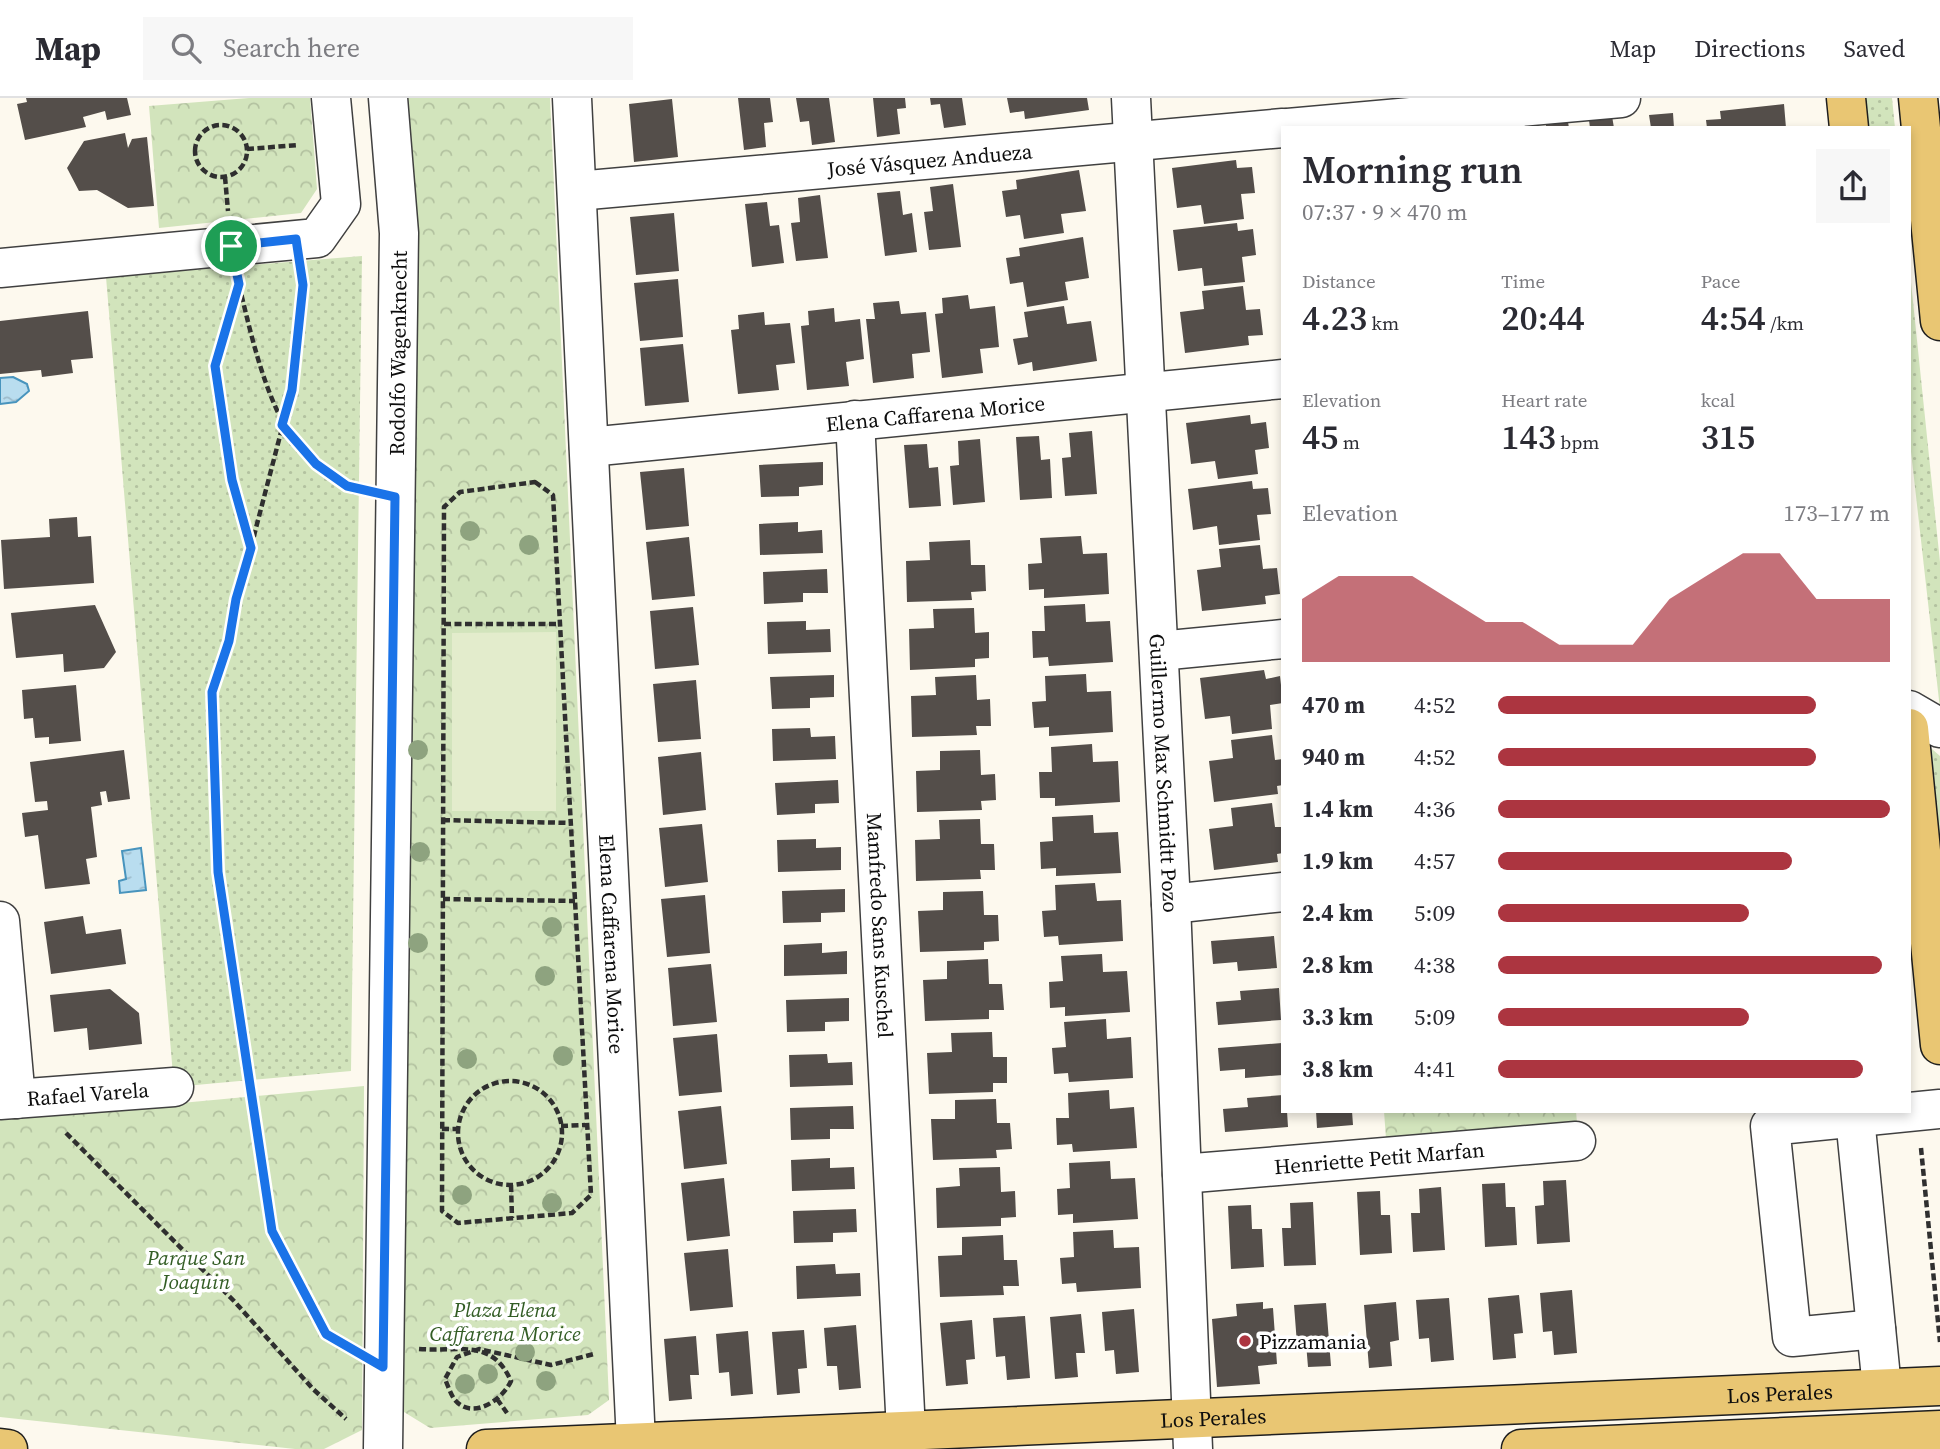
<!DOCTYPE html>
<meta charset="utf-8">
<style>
:root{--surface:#fff;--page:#f7f7f7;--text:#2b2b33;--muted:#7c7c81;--line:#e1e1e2;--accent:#ac3540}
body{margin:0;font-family:"Source Serif 4",serif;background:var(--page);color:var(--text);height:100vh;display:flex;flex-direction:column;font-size:26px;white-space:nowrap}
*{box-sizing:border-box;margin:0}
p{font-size:23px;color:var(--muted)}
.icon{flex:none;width:38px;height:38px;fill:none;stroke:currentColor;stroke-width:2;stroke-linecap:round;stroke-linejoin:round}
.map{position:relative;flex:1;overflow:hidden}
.sheet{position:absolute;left:1281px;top:28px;width:630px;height:987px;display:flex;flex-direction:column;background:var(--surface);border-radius:0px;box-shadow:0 4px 10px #0003}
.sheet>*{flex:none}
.pin{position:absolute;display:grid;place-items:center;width:60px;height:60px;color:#fff;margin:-30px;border:4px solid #fff;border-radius:50%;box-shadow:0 2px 7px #0007}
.round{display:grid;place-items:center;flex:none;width:74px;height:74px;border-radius:0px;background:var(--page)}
.head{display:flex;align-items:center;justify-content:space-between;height:119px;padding:0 21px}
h1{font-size:38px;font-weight:600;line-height:52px}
.metrics{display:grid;grid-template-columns:repeat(3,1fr);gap:10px;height:119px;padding:7px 21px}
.metrics div{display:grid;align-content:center}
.metrics b{font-size:35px;font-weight:600}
.metrics small{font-size:19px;font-weight:400}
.metrics p{font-size:19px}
.chart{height:196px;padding:14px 21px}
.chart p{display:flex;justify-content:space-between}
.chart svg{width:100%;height:126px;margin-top:7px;fill:var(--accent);opacity:.7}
ul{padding:0 21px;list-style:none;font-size:23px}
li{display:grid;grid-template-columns:112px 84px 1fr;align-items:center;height:52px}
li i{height:18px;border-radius:9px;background:var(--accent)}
header{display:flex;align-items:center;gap:42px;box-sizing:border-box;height:98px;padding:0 35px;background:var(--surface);border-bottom:2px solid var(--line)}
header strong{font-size:33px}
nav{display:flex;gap:38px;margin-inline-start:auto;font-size:24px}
.search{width:490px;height:63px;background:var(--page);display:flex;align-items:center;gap:18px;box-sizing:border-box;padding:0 24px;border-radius:0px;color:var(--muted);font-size:26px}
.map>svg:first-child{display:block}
.grass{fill:url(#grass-dots)}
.park{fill:url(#park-crowns)}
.pitch{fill:#e3eccc}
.water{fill:url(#water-ripples);stroke:#4894bd;stroke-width:2}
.building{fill:#544e4a}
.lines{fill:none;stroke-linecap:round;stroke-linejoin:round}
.minor-casing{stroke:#404040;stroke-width:41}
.major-casing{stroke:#1e1e1e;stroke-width:41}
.path{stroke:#2f2f2f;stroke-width:4.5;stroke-dasharray:7 3.5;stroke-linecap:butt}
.minor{stroke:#fff;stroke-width:38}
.major{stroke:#e9c673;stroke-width:38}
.tree{fill:#8ea37f}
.route-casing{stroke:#fff;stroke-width:14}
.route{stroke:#1a73e8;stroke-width:9}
.poi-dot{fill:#ac3540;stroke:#fff;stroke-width:2.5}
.labels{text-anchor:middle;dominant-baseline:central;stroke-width:7;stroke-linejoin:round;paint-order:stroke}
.street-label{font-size:21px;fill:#0d0d0d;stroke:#fff}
.park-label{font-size:21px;font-style:italic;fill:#335d25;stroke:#fff}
.poi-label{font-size:21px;fill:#0d0d0d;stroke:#fff;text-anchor:start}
</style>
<header>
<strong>Map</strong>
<div class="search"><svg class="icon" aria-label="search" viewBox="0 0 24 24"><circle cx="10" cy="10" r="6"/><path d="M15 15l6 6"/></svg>Search here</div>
<nav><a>Map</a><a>Directions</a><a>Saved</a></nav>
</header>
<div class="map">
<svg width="1940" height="1351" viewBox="0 0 1940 1351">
<defs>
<pattern id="grass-dots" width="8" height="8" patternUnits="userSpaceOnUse" patternTransform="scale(1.75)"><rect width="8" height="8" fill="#d2e4bc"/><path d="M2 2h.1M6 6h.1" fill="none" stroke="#b3c2a0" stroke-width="1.8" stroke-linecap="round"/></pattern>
<pattern id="park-crowns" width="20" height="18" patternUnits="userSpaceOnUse" patternTransform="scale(1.75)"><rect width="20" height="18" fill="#d2e4bc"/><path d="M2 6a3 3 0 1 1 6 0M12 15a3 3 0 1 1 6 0" fill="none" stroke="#b3c2a0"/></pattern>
<pattern id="water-ripples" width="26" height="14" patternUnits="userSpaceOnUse" patternTransform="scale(1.75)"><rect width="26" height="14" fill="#b9ddef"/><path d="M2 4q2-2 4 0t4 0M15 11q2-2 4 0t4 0" fill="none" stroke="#9ebccc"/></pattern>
</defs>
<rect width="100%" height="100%" fill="#fdf9ee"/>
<path class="grass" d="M1860,0H1892L1895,30H1864Z
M362,158L351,973L174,989L106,179Z
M1909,165L1940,464V611L1909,336Z
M1925,645L1940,658V777Z"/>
<path class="park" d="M249,0H310L317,91L301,115L159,130L149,8Z
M401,0H550L609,1302L588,1317L430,1330L404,1314L411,127Z
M364,988L362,1332L324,1351H295L0,1319V1022Z
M1384,1013H1576L1577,1025L1386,1041Z"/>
<path class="pitch" d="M556,534V713H452V535Z"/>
<path class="water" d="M13,279L27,286L29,293L16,304L0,306V280Z
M141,750L146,792L120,795L119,783L126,781L122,753Z"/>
<path class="building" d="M26,0H127L131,17L107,22L105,13L83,19L86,29L25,42L17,6L27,4Z
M738,0H770L773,24L764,25L766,49L744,52Z
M796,0H829L835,44L812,47L809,23L800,24Z
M873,0H905L906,10L897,11L900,36L877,39Z
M930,0H962L966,27L944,30L940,6L931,7Z
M1007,0H1087L1089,12L1025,21L1024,13L1010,15Z
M672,1L678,59L634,64L629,6Z
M1784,6L1786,30H1707L1706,22L1721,21L1720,13Z
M1673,15L1674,30H1651L1649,17Z
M1612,18L1614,30H1590L1589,22Z
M1568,24L1569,30H1546V27Z
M125,35L128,50L132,41L147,39L154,108L128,110L97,92L79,93L67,70L84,43Z
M1236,62L1237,70L1252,69L1255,95L1241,96L1244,121L1204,126L1201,107L1177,110L1172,70Z
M1079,72L1086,113L1061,116L1064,135L1024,141L1020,117L1006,119L1002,93L1017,91L1016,82Z
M953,86L961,149L929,152L924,114L933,113L930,89Z
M900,93L903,117L912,115L917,154L885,158L877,95Z
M820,97L828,160L796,163L791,125L800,124L798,100Z
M767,104L770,128L779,127L784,165L752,169L745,106Z
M674,115L679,173L636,177L630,119Z
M1237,125L1238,133L1253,131L1256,157L1242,159L1245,184L1204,188L1202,170L1178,173L1173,132Z
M1083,139L1089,180L1065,184L1068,202L1027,209L1023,184L1010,186L1006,160L1020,158L1019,150Z
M678,181L683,239L640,243L634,185Z
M1243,188L1246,212L1260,211L1263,237L1248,238L1249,247L1185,255L1180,214L1204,211L1202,193Z
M968,197L970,211L995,208L999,249L980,251L983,275L942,280L935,216L943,215L942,200Z
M899,203L901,216L926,214L930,254L912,256L914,280L873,285L866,221H875L873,205Z
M1064,208L1067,226L1091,223L1097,263L1033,273L1032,264L1018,267L1013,241L1028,239L1024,214Z
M834,210L835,224L860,221L864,261L846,264L849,288L807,292L801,228L809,227L808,213Z
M88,213L93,260L71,262L73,275L42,279L41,272L0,276V223Z
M764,214L765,227L790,225L795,265L776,267L779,292L738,296L731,232L739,231L738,217Z
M683,246L689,304L645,308L640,250Z
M1250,317L1251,326L1266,324L1269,350L1255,352L1258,376L1218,381L1215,363L1191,366L1186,325Z
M1092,333L1097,396L1065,398L1062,360L1071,359L1069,335Z
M1039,338L1041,362L1050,361L1052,400L1020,402L1016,339Z
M980,341L985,404L953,407L950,368L959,367L958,343Z
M927,346L929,370L938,369L941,408L909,410L904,347Z
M823,364V387L799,389V398L761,399L759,367Z
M684,370L689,428L646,432L640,374Z
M1252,383L1253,391L1268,390L1271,416L1257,417L1260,442L1219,447L1217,428L1193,432L1188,391Z
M77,419L78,439L91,438L94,485L4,491L1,442L50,439L49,421Z
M798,424V434L822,432L823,455L760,457L759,426Z
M1081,438L1083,456L1107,455L1109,496L1044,500V491L1029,492L1028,466L1042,465L1040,440Z
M689,439L695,498L652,502L646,444Z
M970,442L971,467H985L986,493L971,494L972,502L907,504L906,463L930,462L929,444Z
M1260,447L1263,471L1277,470L1280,496L1265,498L1266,506L1202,513L1197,472L1221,469L1219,451Z
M827,471L828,495H803V504L764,506L763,474Z
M1085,506L1086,524L1110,523L1113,564L1049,568L1048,559L1033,560L1032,533H1045L1044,508Z
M95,507L116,554L104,570L64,574L63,556L16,560L11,515Z
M693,509L699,567L655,571L650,513Z
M974,510L975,535L989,534V560L975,561V569L910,572L909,531L934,530L933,511Z
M806,523V532L830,531L831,554L768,556L767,524Z
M1264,572L1266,581L1280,578L1283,605L1270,607L1272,631L1232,636L1230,618L1205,621L1200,580Z
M1086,576L1087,594L1111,593L1113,634L1049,638V629L1034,630L1032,604L1046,603L1045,578Z
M834,577V599L810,600V610L772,611L770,579Z
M976,577L977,602L990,601L991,628H976L977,637L912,639L911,598L936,597L935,579Z
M696,582L701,641L658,644L653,586Z
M76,587L81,643L49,646V639L35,640L33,620L24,621L22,592Z
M810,630L811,639L835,638L836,661L773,663L772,631Z
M1272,637L1275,662L1283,661V687L1277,688L1278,696L1214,704L1209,663L1233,660L1231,642Z
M1092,646L1093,664L1118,663L1120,704L1055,708V700H1040L1039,674H1052L1051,649Z
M124,652L130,701L108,704L106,693L100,694L102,707L91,709L97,759L86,761L90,786L45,791L38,737L25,739L22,715L48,712L47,703L35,704L30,664Z
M980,652L981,677L995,676L996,702L981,703L982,712L917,714L916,673L940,672V653Z
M701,654L706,712L663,717L658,659Z
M838,682L839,705L815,706V715L777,717L775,685Z
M1272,705L1275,729H1283V755L1277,756L1278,764L1214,772L1209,731L1233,728L1231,710Z
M1093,717L1094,735L1118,734L1121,775L1056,778V770L1041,771L1040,744L1053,743L1052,719Z
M980,721L981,746H994L995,772H980L981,781L916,783L915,742L940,741L939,722Z
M702,726L708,784L665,789L659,730Z
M816,741V750L841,749V772L778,774L777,742Z
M1095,785L1097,803L1121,802L1123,843L1059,847L1058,838L1044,839L1042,813L1056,812L1055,787Z
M845,791V814L821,815V824L783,825L782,793Z
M983,793L984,817H998L999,843L984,844V852L920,854L918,813L943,812V794Z
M705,797L710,855L667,859L661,801Z
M83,818L86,836L121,831L126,866L51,876L44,824Z
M1274,838L1277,870L1238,873L1237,864L1213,866L1211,843Z
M822,845V855L847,853V876L784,878V847Z
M1102,856L1103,874L1127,873L1130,914L1065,918V909L1050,910L1049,884L1063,883L1061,858Z
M988,861L989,886H1002L1004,912H989V921L925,923L923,882L947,881V863Z
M711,866L717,924L673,928L668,870Z
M1279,890L1281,922L1218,927L1216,904L1241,902L1240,893Z
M110,891L139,915L142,946L89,952L87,930L54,934L50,897Z
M849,900V923L825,924V933L787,934L786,902Z
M1106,921L1107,941L1131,939L1133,980L1069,984L1068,975L1054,976L1052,950L1066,949L1064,924Z
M992,934L993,959H1007V985H993V994L929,996L927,955L952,954L951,935Z
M717,936L722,994L679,998L673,940Z
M1282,945L1283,977L1245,980V971L1220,973L1218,950Z
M827,956L828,965L852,964L853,987L790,989L789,957Z
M1109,992L1110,1011L1134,1009L1137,1050L1073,1054L1072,1046L1057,1047L1056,1020H1069L1068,995Z
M1283,997V1013H1287L1288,1029L1225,1034L1223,1011L1248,1009L1247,1000Z
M996,1001L997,1025H1010L1012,1051L996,1052L997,1060L933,1062L931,1021H955V1002Z
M721,1008L727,1066L684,1071L678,1013Z
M853,1008L854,1031H830V1041L791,1042L790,1010Z
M1316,1013H1352L1353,1027L1317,1030Z
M830,1060V1070L854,1069L855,1091L792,1093L791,1062Z
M1110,1063L1111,1081L1135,1080L1138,1121L1073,1125V1116L1058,1117L1057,1091L1070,1090L1069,1065Z
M1000,1069L1001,1094L1015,1093L1016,1119L1001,1120V1128L937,1130L936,1090L960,1088L959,1070Z
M724,1080L730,1138L687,1143L681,1085Z
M1566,1082L1570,1144L1537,1146L1535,1108L1544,1107L1543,1083Z
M1505,1085L1506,1109H1515L1517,1147L1485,1149L1482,1086Z
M1441,1089L1445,1152L1413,1154L1411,1115H1420L1419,1091Z
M1380,1093L1381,1117H1390L1392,1155L1360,1157L1357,1094Z
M1313,1104L1316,1167L1284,1168L1282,1130H1291L1290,1105Z
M1251,1107L1252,1131H1262L1264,1169L1231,1171L1228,1108Z
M856,1111L857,1134L833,1135V1144L794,1145L793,1113Z
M1113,1132L1114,1150L1139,1149L1141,1190L1077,1194L1076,1185L1062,1186L1060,1160L1074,1159L1073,1134Z
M1003,1137L1004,1162H1017L1019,1188H1003L1004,1197L940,1199L938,1158L962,1157V1139Z
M728,1151L733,1209L690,1213L684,1155Z
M835,1166L836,1176L860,1175L861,1198L797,1201L796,1168Z
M1572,1192L1577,1255L1554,1257L1552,1233L1543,1234L1540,1195Z
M1519,1197L1523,1235L1514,1236L1516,1260L1493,1262L1488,1200Z
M1449,1200L1454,1262L1431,1264L1429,1240L1419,1241L1416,1202Z
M1263,1204V1211L1273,1210L1277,1266L1258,1268L1260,1286L1217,1289L1212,1221L1237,1218L1236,1206Z
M1396,1204L1399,1242L1390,1244L1392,1268L1369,1270L1364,1207Z
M1326,1205L1331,1268L1308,1269L1306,1245L1297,1246L1294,1207Z
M1134,1211L1139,1274L1116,1276L1114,1252L1105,1253L1102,1214Z
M1081,1216L1085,1255H1076L1078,1279L1055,1281L1050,1219Z
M1025,1218L1030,1280L1007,1282L1005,1258L996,1259L993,1220Z
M972,1222L975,1261L966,1262L968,1286L946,1288L940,1225Z
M856,1227L861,1290L839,1292L837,1268H827L824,1230Z
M804,1232L807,1270L798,1271L800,1295L777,1297L772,1234Z
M748,1233L753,1296L731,1298L729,1274L719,1275L716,1236Z
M696,1238L699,1277H690L692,1301L669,1303L664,1241Z"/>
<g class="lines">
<g class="minor-casing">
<g id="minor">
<path id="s1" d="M572,0L636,1344"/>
<path id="s2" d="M1131,0L1171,806L1193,1351"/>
<path d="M1288,30L1621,0"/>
<path id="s3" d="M577,93L1283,30"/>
<path d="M0,170L317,140L341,106L331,0"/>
<path id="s4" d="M855,322L906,1333"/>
<path id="s5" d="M589,349L1283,281"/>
<path d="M1159,553L1283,541"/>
<path d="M1909,612L1940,630"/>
<path d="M1171,806L1283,794"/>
<path d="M0,823L16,1001"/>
<path id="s6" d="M0,1002L174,989"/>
<path d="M1855,1020L1882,1290"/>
<path id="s7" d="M1182,1076L1576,1043"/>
<path d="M1876,1231L1792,1239L1770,1028L1940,1011"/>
<path id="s8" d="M383,1351L399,135L388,0"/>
</g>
</g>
<g class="major-casing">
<g id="major">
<path d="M1846,0L1849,30"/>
<path d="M1918,0L1940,223"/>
<path d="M1909,630L1940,947"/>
<path d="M0,1350L8,1351"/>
<path id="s9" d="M486,1351L1940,1288"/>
<path d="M1521,1351L1940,1332"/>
</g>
</g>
<path class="path" d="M195 53a26 26 0 1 1 52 0a26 26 0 1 1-52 0Z
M247,51L299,47
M225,79L228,113
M239,186L215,268L232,382L251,450L236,501L229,543L212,594L218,774L272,1133L326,1236L349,1249
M239,187C256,255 278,374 360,391
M535,384L553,397L591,1097L572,1115L458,1125L442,1113L444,409L460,394Z
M251,449L292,292L301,177
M444,526H560
M443,722L571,725
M443,801L575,803
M458 1035a52 52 0 1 1 104 0a52 52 0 1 1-104 0Z
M561,1028L585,1027
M442,1031H459
M66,1035L234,1203L313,1291L346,1321
M1921,1050L1940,1244
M511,1087L512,1120
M419,1251C459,1254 492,1240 511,1283C503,1301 473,1323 455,1302C451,1297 448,1288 445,1281L457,1259L479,1251L551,1267L594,1256
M497,1301L507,1315"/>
<use href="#minor" class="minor"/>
<use href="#major" class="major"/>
</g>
<g class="tree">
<circle cx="470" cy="433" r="10"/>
<circle cx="529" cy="447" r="10"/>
<circle cx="418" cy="652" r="10"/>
<circle cx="420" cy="754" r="10"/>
<circle cx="552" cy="829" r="10"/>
<circle cx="418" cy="845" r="10"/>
<circle cx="545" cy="878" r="10"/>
<circle cx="563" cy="958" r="10"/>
<circle cx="467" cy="961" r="10"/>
<circle cx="462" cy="1097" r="10"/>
<circle cx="552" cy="1105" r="10"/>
<circle cx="525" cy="1254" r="10"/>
<circle cx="488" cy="1276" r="10"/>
<circle cx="546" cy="1283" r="10"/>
<circle cx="465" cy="1286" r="10"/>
</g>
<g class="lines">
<g class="route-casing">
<path id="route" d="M296,141L303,187L292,292L282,327L316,366L347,388L395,399L383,1269L326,1236L272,1133L218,774L212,594L229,543L236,501L251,450L232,382L215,268L239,186L231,148Z"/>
</g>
<use href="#route" class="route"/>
</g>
<circle class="poi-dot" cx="1245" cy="1243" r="7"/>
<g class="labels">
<g class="street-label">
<text stroke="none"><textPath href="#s3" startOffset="354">José Vásquez Andueza</textPath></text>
<text stroke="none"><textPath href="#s8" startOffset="1096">Rodolfo Wagenknecht</textPath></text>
<text stroke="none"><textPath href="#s5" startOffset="348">Elena Caffarena Morice</textPath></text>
<text stroke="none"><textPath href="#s2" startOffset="676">Guillermo Max Schmidtt Pozo</textPath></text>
<text stroke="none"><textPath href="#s4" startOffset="506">Mamfredo Sans Kuschel</textPath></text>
<text stroke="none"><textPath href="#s1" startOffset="847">Elena Caffarena Morice</textPath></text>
<text stroke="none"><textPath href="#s6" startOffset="88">Rafael Varela</textPath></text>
<text stroke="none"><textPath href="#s7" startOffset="198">Henriette Petit Marfan</textPath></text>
<text stroke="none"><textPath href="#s9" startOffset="1295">Los Perales</textPath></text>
<text stroke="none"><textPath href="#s9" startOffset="728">Los Perales</textPath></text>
</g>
<g class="park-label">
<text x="196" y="1159">Parque San<tspan x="196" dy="24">Joaquin</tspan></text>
<text x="505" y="1211">Plaza Elena<tspan x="505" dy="24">Caffarena Morice</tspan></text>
</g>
<g class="poi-label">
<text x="1259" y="1243">Pizzamania</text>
</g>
</g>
</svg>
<div class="pin" style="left:231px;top:148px;background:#1e9e55"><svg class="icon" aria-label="arrive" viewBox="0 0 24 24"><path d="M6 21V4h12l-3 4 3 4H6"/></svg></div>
<section class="sheet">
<div class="head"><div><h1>Morning run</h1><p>07:37 · 9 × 470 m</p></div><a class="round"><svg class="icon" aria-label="share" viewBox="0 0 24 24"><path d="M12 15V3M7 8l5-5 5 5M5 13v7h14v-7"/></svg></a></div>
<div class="metrics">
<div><p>Distance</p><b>4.23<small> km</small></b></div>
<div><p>Time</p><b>20:44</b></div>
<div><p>Pace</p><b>4:54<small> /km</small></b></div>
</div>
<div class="metrics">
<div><p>Elevation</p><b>45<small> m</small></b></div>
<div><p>Heart rate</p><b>143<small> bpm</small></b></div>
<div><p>kcal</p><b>315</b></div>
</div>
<div class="chart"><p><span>Elevation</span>173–177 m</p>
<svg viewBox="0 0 160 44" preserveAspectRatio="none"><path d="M0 44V22L10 14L20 14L30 14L40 22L50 30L60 30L70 38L80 38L90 38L100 22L110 14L120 6L130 6L140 22L150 22L160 22V44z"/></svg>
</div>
<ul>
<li><b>470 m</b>4:52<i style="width:81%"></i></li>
<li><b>940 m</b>4:52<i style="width:81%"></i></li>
<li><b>1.4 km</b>4:36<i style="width:100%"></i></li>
<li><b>1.9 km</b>4:57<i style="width:75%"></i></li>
<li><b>2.4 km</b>5:09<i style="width:64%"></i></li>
<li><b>2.8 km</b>4:38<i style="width:98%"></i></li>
<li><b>3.3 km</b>5:09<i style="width:64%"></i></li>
<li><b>3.8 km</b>4:41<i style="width:93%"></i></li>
</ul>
</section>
</div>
